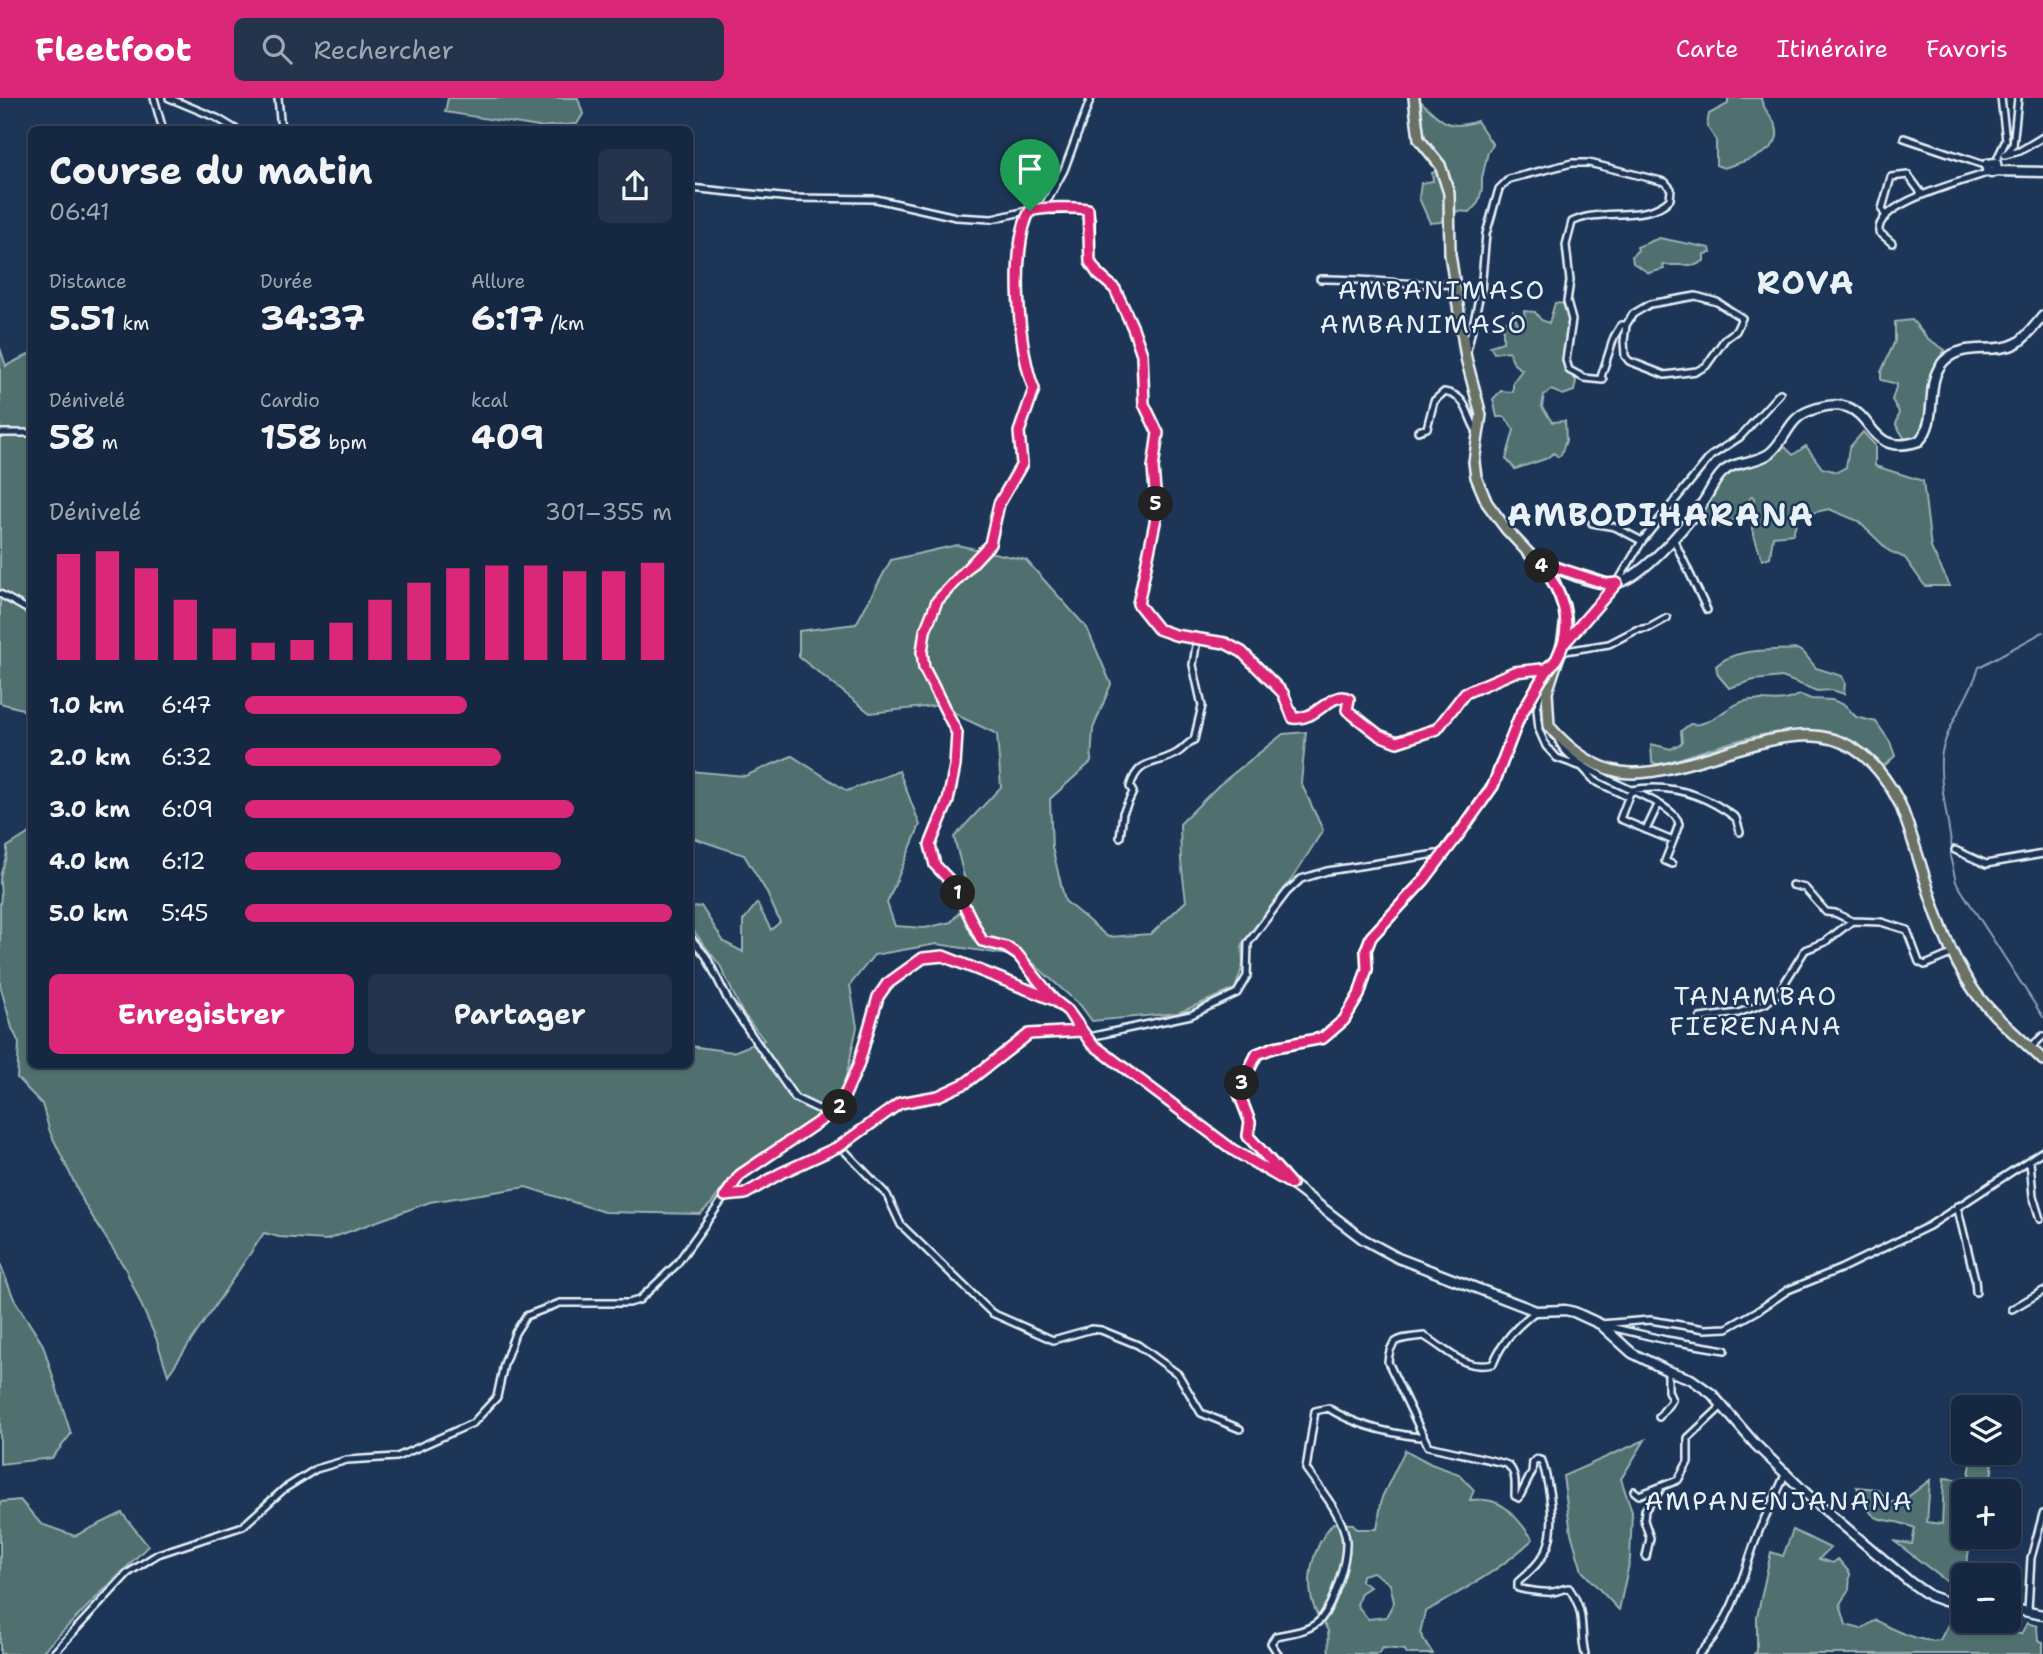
<!DOCTYPE html>
<html lang="fr">
<meta charset="utf-8">
<style>
:root{--surface:#162841;--page:#23344c;--text:#f1f3f6;--muted:#9ea6b1;--line:#35445a;--accent:#db2777}
body{margin:0;font-family:"Shantell Sans",sans-serif;background:var(--page);color:var(--text);height:100vh;display:flex;flex-direction:column;font-size:26px;white-space:nowrap}
*{box-sizing:border-box;margin:0}
p{font-size:23px;color:var(--muted)}
.icon{flex:none;width:38px;height:38px;fill:none;stroke:currentColor;stroke-width:2;stroke-linecap:round;stroke-linejoin:round}
.map{position:relative;flex:1;overflow:hidden}
.side{position:absolute;left:28px;top:28px;width:665px;height:942px;display:flex;flex-direction:column;background:var(--surface);border-radius:10px;box-shadow:0 2px 5px #0004,0 0 0 2px var(--line)}
.side>*{flex:none}
.controls{position:absolute;left:1951px;top:1297px;display:grid;gap:14px}
.controls a{display:grid;place-items:center;width:70px;height:70px;border-radius:10px;background:var(--surface);box-shadow:0 2px 5px #0004,0 0 0 2px var(--line);font-size:35px}
.pin{position:absolute;display:grid;place-items:center;width:60px;height:60px;color:#fff;margin:-72px -30px;border-radius:50% 50% 50% 0;rotate:-45deg;box-shadow:0 0 7px #0007}
.pin .icon{rotate:45deg}
.km{position:absolute;width:35px;height:35px;margin:-18px;border-radius:50%;background:#222;color:#fff;font-size:19px;line-height:35px;text-align:center}
.round{display:grid;place-items:center;flex:none;width:74px;height:74px;border-radius:10px;background:var(--page)}
.headline{display:flex;align-items:center;justify-content:space-between;height:119px;padding:0 21px}
h1{font-size:38px;font-weight:700;line-height:52px}
.stats{display:grid;grid-template-columns:repeat(3,1fr);gap:10px;height:119px;padding:7px 21px}
.stats div{display:grid;align-content:center}
.stats b{font-size:35px;font-weight:700}
.stats small{font-size:19px;font-weight:400}
.stats p{font-size:19px}
.chart{height:196px;padding:14px 21px}
.chart p{display:flex;justify-content:space-between}
.chart svg{width:100%;height:126px;margin-top:7px;stroke:var(--accent);stroke-width:6}
.primary-button{display:flex;gap:14px;margin-top:auto;padding:14px 21px}
.primary-button a{flex:1;height:80px;border-radius:10px;background:var(--accent);color:#fff;font-size:28px;font-weight:700;line-height:80px;text-align:center}
.primary-button a+a{background:var(--page);color:var(--text)}
ul{padding:0 21px;list-style:none;font-size:23px}
li{display:grid;grid-template-columns:112px 84px 1fr;align-items:center;height:52px}
li i{height:18px;border-radius:9px;background:var(--accent)}
header{display:flex;align-items:center;gap:42px;box-sizing:border-box;height:98px;padding:0 35px;background:var(--accent);color:#fff}
header strong{font-size:33px}
nav{display:flex;gap:38px;margin-inline-start:auto;font-size:24px}
.search{width:490px;height:63px;background:var(--page);display:flex;align-items:center;gap:18px;box-sizing:border-box;padding:0 24px;border-radius:10px;color:var(--muted);font-size:26px}
.map>svg:first-child{display:block}
.green{fill:#4f6f6e;stroke:#9cb0b3;stroke-width:2;fill-rule:evenodd}
.lines{fill:none;stroke-linecap:round;stroke-linejoin:round}
.stream{stroke:#8aa1ba;stroke-width:2}
.street-casing{stroke:#e8f1f8;stroke-width:10}
.secondary-casing{stroke:#e8f1f8;stroke-width:13}
.primary-casing{stroke:#e8f1f8;stroke-width:14}
.street{stroke:#1d3557;stroke-width:5}
.secondary{stroke:#1d3557;stroke-width:8}
.primary{stroke:#6a7165;stroke-width:9}
.route-casing{stroke:#fff;stroke-width:14}
.route{stroke:#db2777;stroke-width:9}
.labels{text-anchor:middle;dominant-baseline:central;stroke-width:5;stroke-linejoin:round;paint-order:stroke}
.neighbourhood-label{font-size:26px;letter-spacing:2px;fill:#e8f1f8;stroke:#1d3557}
.district-label{font-size:32px;font-weight:bold;letter-spacing:2px;fill:#e8f1f8;stroke:#1d3557}
</style>
<header>
<strong>Fleetfoot</strong>
<div class="search"><svg class="icon" aria-label="search" viewBox="0 0 24 24"><circle cx="10" cy="10" r="6"/><path d="M15 15l6 6"/></svg>Rechercher</div>
<nav><a>Carte</a><a>Itinéraire</a><a>Favoris</a></nav>
</header>
<div class="map">
<svg width="2043" height="1556" viewBox="0 0 2043 1556">
<rect width="100%" height="100%" fill="#1d3557"/>
<filter id="ink" filterUnits="userSpaceOnUse"><feTurbulence type="fractalNoise" baseFrequency=".0143" numOctaves="2"/><feDisplacementMap in="SourceGraphic" scale="14" xChannelSelector="R" yChannelSelector="G"/><feConvolveMatrix kernelMatrix="1 2 1 2 8 2 1 2 1" color-interpolation-filters="sRGB"/></filter>
<g filter="url(#ink)">
<path class="green" d="M448,0H578L583,16L577,26L539,29L445,14Z
M1417,0C1441,21 1445,34 1477,23L1493,47L1488,54L1482,80V91L1478,105L1470,114L1453,113L1450,87L1423,48Z
M1728,0H1761C1762,10 1770,16 1774,24C1790,54 1743,63 1724,70L1716,67V42L1707,28L1709,16L1728,6Z
M1437,73L1447,105L1441,124L1430,125L1419,100L1421,85L1433,83L1432,75Z
M1659,140L1710,150L1711,155L1704,156V163L1696,167H1663L1664,171L1649,175L1633,165L1632,158L1638,152L1637,149Z
M1555,205L1566,206L1569,221L1563,264L1576,283L1574,293L1563,297L1551,292L1544,297L1542,309L1552,324L1565,323L1566,342L1561,357L1558,359L1554,355L1545,361L1515,371L1506,361L1514,332L1505,319H1497L1493,301L1501,293L1513,294V284L1522,272L1514,266L1509,253L1494,255L1490,248L1503,244V225L1509,222L1513,214L1519,229L1526,226L1524,213L1535,214L1541,222L1549,225Z
M1912,222L1927,240L1945,252C1938,262 1931,271 1929,283C1926,305 1932,335 1907,344L1896,327L1899,314L1892,302L1897,286L1881,282V274L1895,243V224Z
M0,250L6,268L31,255V621L22,611L0,605Z
M1863,334L1875,347V368L1923,383L1931,450L1950,488H1925L1905,460L1889,453L1858,423L1829,411L1798,418L1793,436L1773,438L1770,459L1762,462L1752,431L1754,400L1752,398L1731,425L1714,430L1697,419C1706,402 1715,380 1733,370C1751,361 1768,361 1783,347L1793,357L1806,348L1822,370L1837,374L1846,369L1849,350Z
M957,447L1026,462L1087,530L1111,586L1093,631L1091,664L1050,701L1052,749L1065,803L1108,839L1151,836L1186,803L1181,763L1180,726L1219,687L1283,636L1306,634L1301,685L1323,732L1294,778L1242,846L1243,867L1235,891L1178,915L1092,923L1081,908L1027,860L937,846L874,857L850,887L857,929L841,1003L737,1072L711,1106L700,1116L604,1114L526,1089L430,1104L326,1142L279,1139L264,1135L168,1277L156,1240L125,1170L85,1107L50,1034L42,1006L17,980L19,945L12,930L0,887V806C2,797 0,791 0,783C0,770 8,762 7,749L31,734L32,966H690V948L733,954L764,942L742,914L721,869L690,828V810L701,808L724,844L743,854V823L757,805L771,832L780,824L766,793L744,757L690,739V673L745,678L792,658L847,693L899,673L920,727L887,805L895,828L925,830L951,824L970,802L954,739L1001,689L997,636L963,620L943,607L870,615L799,559V533L856,526L891,462Z
M1797,551L1804,555L1816,570L1842,578L1845,585L1844,596L1832,592L1817,593L1782,579L1754,582L1729,590L1718,577L1716,568C1736,549 1771,553 1797,551Z
M1801,597L1811,601L1832,602L1845,607L1856,619L1876,624L1890,644L1895,658L1884,668C1819,603 1734,645 1659,667L1652,664L1651,646L1671,651L1682,645L1681,633L1690,626C1708,629 1721,614 1735,607C1753,597 1767,605 1785,602C1791,601 1795,598 1801,597Z
M0,1165L14,1201L43,1247L71,1336L52,1360L0,1366Z
M1645,1342L1621,1381L1632,1414L1630,1461L1619,1512L1582,1473L1571,1435L1563,1378Z
M1405,1352L1431,1366L1459,1376L1474,1392L1470,1402C1504,1398 1514,1417 1533,1441C1502,1471 1463,1492 1425,1514L1420,1535L1433,1556H1407L1405,1552L1383,1550L1378,1556H1329C1328,1549 1329,1540 1328,1533C1326,1527 1319,1521 1316,1514C1303,1484 1312,1450 1333,1425L1353,1426L1357,1431H1377L1382,1399ZM1373,1474L1390,1486L1394,1504L1386,1519L1368,1521L1357,1507L1361,1495L1370,1489L1361,1483L1362,1477Z
M1972,1361L1993,1365L1989,1393H1964V1438L1971,1439C1968,1457 1968,1481 1946,1483L1894,1443L1912,1446L1915,1430C1877,1414 1877,1435 1857,1389L1877,1391L1891,1405L1909,1398L1930,1382L1927,1424L1942,1426L1944,1380L1968,1382Z
M20,1402L41,1426L75,1438L122,1415L148,1448L40,1556H0V1404Z
M1793,1432L1830,1450L1819,1461L1833,1465L1838,1461L1850,1475L1849,1491L1840,1506L1846,1527L1861,1531L1876,1522C1890,1531 1924,1546 1940,1542L1950,1523H1994V1532L2021,1536L2027,1525L2037,1528L2038,1542L2043,1544V1556H1754L1757,1553V1519L1771,1454L1783,1458Z"/>
<g class="lines">
<path class="stream" d="M2043,534L1979,569C1970,599 1949,623 1942,654C1937,675 1949,727 1952,751L1950,758L1956,784L2043,919"/>
<g class="street-casing">
<path id="street" d="M154,0L163,32
M169,0L217,20L237,32
M278,0L281,32
M1091,0L1064,72L1044,109L1053,112L1088,111L1091,121V164L1098,176L1115,191L1133,230L1141,256L1144,306L1158,335L1153,370L1157,415L1138,506L1158,531L1175,537L1225,545L1242,554L1283,595L1293,620C1314,624 1331,591 1349,601L1347,612L1379,637L1397,644L1437,631L1465,595L1513,574L1542,571L1544,578L1537,611L1539,632L1546,648L1557,660L1582,669L1595,683L1628,699
M1904,40L1987,68
M2005,57L2013,48L2018,0
M2005,57L2020,53L2043,39
M1998,59L2006,42L2001,0
M690,90L791,100L876,101L956,119L992,121L1044,109
M1030,112C1010,149 1018,253 1034,291L1019,334L1022,366L999,406L991,446L937,503L925,533L922,554L924,570L957,635L955,668L948,703L930,746L935,767L954,787L982,843C1023,854 1027,868 1052,900
M1886,119L1882,111L1891,79L1908,77L1922,96
M1892,145L1879,134C1876,103 1966,84 1989,74
M1320,181C1365,180 1410,188 1455,186
M1696,198L1717,204L1742,220L1736,233L1725,241L1706,268L1697,273L1665,277L1629,263L1625,258L1624,243L1626,227L1633,216L1650,206Z
M1467,253L1481,192L1486,136L1499,91L1509,81L1572,65H1589L1665,84L1671,91L1670,101C1648,125 1600,109 1572,124L1566,147L1570,183L1567,204L1572,222L1566,262L1569,272L1584,280L1603,282L1601,279L1614,239L1621,227H1626
M1418,333L1427,330L1434,303L1444,294C1469,298 1466,318 1478,335
M0,335H32
M1592,425L1615,429L1642,443
M1673,440L1707,512
M0,496L32,514
M1562,548L1617,485L1642,443L1711,358L1740,339L1780,295
M1559,554L1609,546L1636,532L1649,530L1667,520
M1557,638C1567,679 1674,698 1679,726L1673,743L1620,721L1631,692
M1631,692C1670,685 1705,696 1736,720L1740,734
M1646,732L1658,707
M1120,739L1123,715L1133,694L1130,689C1139,659 1156,668 1177,655C1184,651 1187,645 1194,642L1202,608L1193,567L1197,541
M1955,752L1986,766L2043,756
M1672,766L1665,763L1673,743
M1792,787L1805,790L1826,814L1835,815L1852,823
M690,839L706,858L729,904L795,1000L818,1011H836
M1700,920L1738,915L1766,905L1779,894L1805,852L1825,844L1852,823L1881,824L1907,832L1919,864L1925,867L1951,856
M1081,933L1029,936L966,985L938,998L900,1005L840,1048L887,1097L901,1127L992,1215L1053,1242L1092,1231L1101,1232L1138,1247L1178,1276L1201,1315L1240,1331
M1089,939L1191,917L1237,895L1247,878L1248,845L1287,794L1301,781L1327,773L1436,756L1442,757
M2030,950L2043,938
M2030,1063L2033,1098L2040,1121
M725,1098L745,1096L781,1075L840,1048
M1957,1108L1975,1181L1976,1194
M2012,1211L2043,1193
M1536,1213C1517,1228 1502,1243 1493,1266C1464,1273 1448,1252 1424,1238C1401,1241 1390,1238 1388,1264L1428,1348C1439,1351 1505,1364 1508,1367C1517,1376 1515,1387 1515,1398L1519,1400L1532,1374L1533,1364L1537,1361L1542,1363C1549,1386 1557,1427 1547,1450C1541,1464 1529,1474 1518,1484V1490C1523,1492 1547,1495 1552,1494C1558,1494 1562,1490 1569,1490C1587,1516 1579,1529 1585,1556
M1600,1226L1650,1222L1705,1231L1727,1230L1759,1212L1788,1192L1840,1171L1929,1128L2043,1053
M1606,1228L1666,1242L1725,1252
M1659,1319L1672,1302L1668,1293V1273
M1634,1393L1639,1397L1678,1382L1688,1364V1340L1723,1307
M1646,1459L1650,1440L1644,1422L1645,1412L1660,1392
M2028,1512L2031,1460L2043,1416
M53,1556L128,1475L158,1456L243,1428L284,1391L316,1371L347,1362L397,1359L473,1325L497,1299L504,1266L515,1235L526,1218L560,1205H629L639,1202L676,1167L740,1077L839,1010L858,968L878,899L887,886L923,860L943,858L1053,902L1068,913L1091,945L1233,1052L1285,1082
M1278,1556L1271,1545L1276,1538C1291,1535 1311,1533 1321,1521C1334,1505 1347,1463 1346,1443C1344,1418 1320,1391 1306,1371L1315,1313L1328,1310C1355,1327 1387,1335 1419,1339L1423,1336
M1699,1556C1733,1524 1743,1475 1759,1433C1767,1413 1779,1394 1786,1373"/>
</g>
<g class="secondary-casing">
<path id="secondary" d="M1997,73L1996,65L1987,66V72L1991,75L1997,73L2043,74
M1539,464C1561,471 1588,486 1611,486C1638,486 1686,428 1701,407C1709,397 1713,384 1722,375C1734,362 1756,366 1770,355C1786,342 1788,321 1809,313C1881,286 1856,364 1919,343C1940,321 1923,285 1944,263C1963,243 1995,257 2017,245C2027,239 2035,227 2043,218
M1555,563L1549,568L1519,620L1493,688L1424,782L1371,839L1366,852L1367,871L1359,897L1344,922L1323,940L1275,949L1257,956L1238,993L1250,1024L1248,1038L1291,1086L1363,1141L1398,1160L1536,1213L1565,1212L1574,1214L1600,1226L1632,1255L1666,1272L1691,1281L1712,1296L1755,1346L1812,1401L1910,1484L1930,1498L1944,1503L1964,1505
M2009,1510L2043,1517"/>
</g>
<g class="primary-casing">
<path id="primary" d="M1414,0L1419,41L1440,67L1449,95L1450,156L1466,260L1481,317L1474,364L1476,379L1487,405L1507,432L1553,481L1564,508L1566,522L1562,548L1547,594L1549,628C1567,649 1592,669 1620,674C1644,678 1670,670 1693,664C1781,639 1848,605 1900,706C1925,769 1935,838 1975,894C1993,919 2021,940 2043,962"/>
</g>
<use href="#street" class="street"/>
<use href="#secondary" class="secondary"/>
<use href="#primary" class="primary"/>
</g>
</g>
<g class="lines" filter="url(#ink)">
<g class="route-casing">
<path id="route" d="M1030,113C1010,148 1018,253 1034,291L1019,334L1022,366L999,406L990,446L937,503L925,533L922,554L924,570L957,635L955,668L948,703L930,747L935,767L954,787L982,843L1006,849L1018,857L1054,902L1068,913L1081,933L1029,936L966,985L938,998L900,1005L840,1048L781,1075L745,1096L725,1098L740,1077L839,1010L858,968L878,899L887,886L923,860L943,858L1054,902L1068,913L1091,945L1233,1052L1291,1086L1248,1038L1250,1024L1238,993L1257,956L1275,949L1323,940L1344,922L1359,897L1367,871L1366,852L1371,839L1424,782L1462,732L1493,688L1519,620L1549,568L1555,564L1562,548L1617,485L1607,486L1539,464C1562,492 1576,527 1557,560C1553,566 1548,571 1544,578L1542,571L1514,574L1465,595L1437,631L1397,644L1379,637L1347,612L1349,601C1332,591 1316,624 1293,620L1283,595L1242,554L1225,545L1175,537L1158,531L1138,506L1157,415L1153,370L1158,335L1144,306L1142,256L1133,230L1115,191L1098,176L1090,164L1088,111C1073,109 1043,109 1030,113"/>
</g>
<use href="#route" class="route"/>
</g>
<g class="labels">
<g class="neighbourhood-label">
<text x="1442" y="191">AMBANIMASO</text>
<text x="1424" y="225">AMBANIMASO</text>
<text x="1756" y="897">TANAMBAO<tspan x="1756" dy="30">FIERENANA</tspan></text>
<text x="1779" y="1402">AMPANENJANANA</text>
</g>
<g class="district-label">
<text x="1806" y="184">ROVA</text>
<text x="1661" y="416">AMBODIHARANA</text>
</g>
</g>
</svg>
<div class="controls">
<a><svg class="icon" aria-label="layers" viewBox="0 0 24 24"><path d="M12 4l9 5-9 5-9-5zM3 14l9 5 9-5"/></svg></a>
<a>+</a>
<a>−</a>
</div>
<div class="pin" style="left:1030px;top:113px;background:#1e9e55"><svg class="icon" aria-label="arrive" viewBox="0 0 24 24"><path d="M6 21V4h12l-3 4 3 4H6"/></svg></div>
<b class="km" style="left:958px;top:795px">1</b>
<b class="km" style="left:840px;top:1009px">2</b>
<b class="km" style="left:1242px;top:985px">3</b>
<b class="km" style="left:1542px;top:468px">4</b>
<b class="km" style="left:1156px;top:406px">5</b>
<section class="side">
<div class="headline"><div><h1>Course du matin</h1><p>06:41</p></div><a class="round"><svg class="icon" aria-label="share" viewBox="0 0 24 24"><path d="M12 15V3M7 8l5-5 5 5M5 13v7h14v-7"/></svg></a></div>
<div class="stats">
<div><p>Distance</p><b>5.51<small> km</small></b></div>
<div><p>Durée</p><b>34:37</b></div>
<div><p>Allure</p><b>6:17<small> /km</small></b></div>
</div>
<div class="stats">
<div><p>Dénivelé</p><b>58<small> m</small></b></div>
<div><p>Cardio</p><b>158<small> bpm</small></b></div>
<div><p>kcal</p><b>409</b></div>
</div>
<div class="chart"><p><span>Dénivelé</span>301–355 m</p>
<svg viewBox="0 0 160 44" preserveAspectRatio="none"><path d="M5 44V7M15 44V6M25 44V12M35 44V23M45 44V33M55 44V38M65 44V37M75 44V31M85 44V23M95 44V17M105 44V12M115 44V11M125 44V11M135 44V13M145 44V13M155 44V10"/></svg>
</div>
<ul>
<li><b>1.0 km</b>6:47<i style="width:52%"></i></li>
<li><b>2.0 km</b>6:32<i style="width:60%"></i></li>
<li><b>3.0 km</b>6:09<i style="width:77%"></i></li>
<li><b>4.0 km</b>6:12<i style="width:74%"></i></li>
<li><b>5.0 km</b>5:45<i style="width:100%"></i></li>
</ul>
<div class="primary-button"><a>Enregistrer</a><a>Partager</a></div>
</section>
</div>
